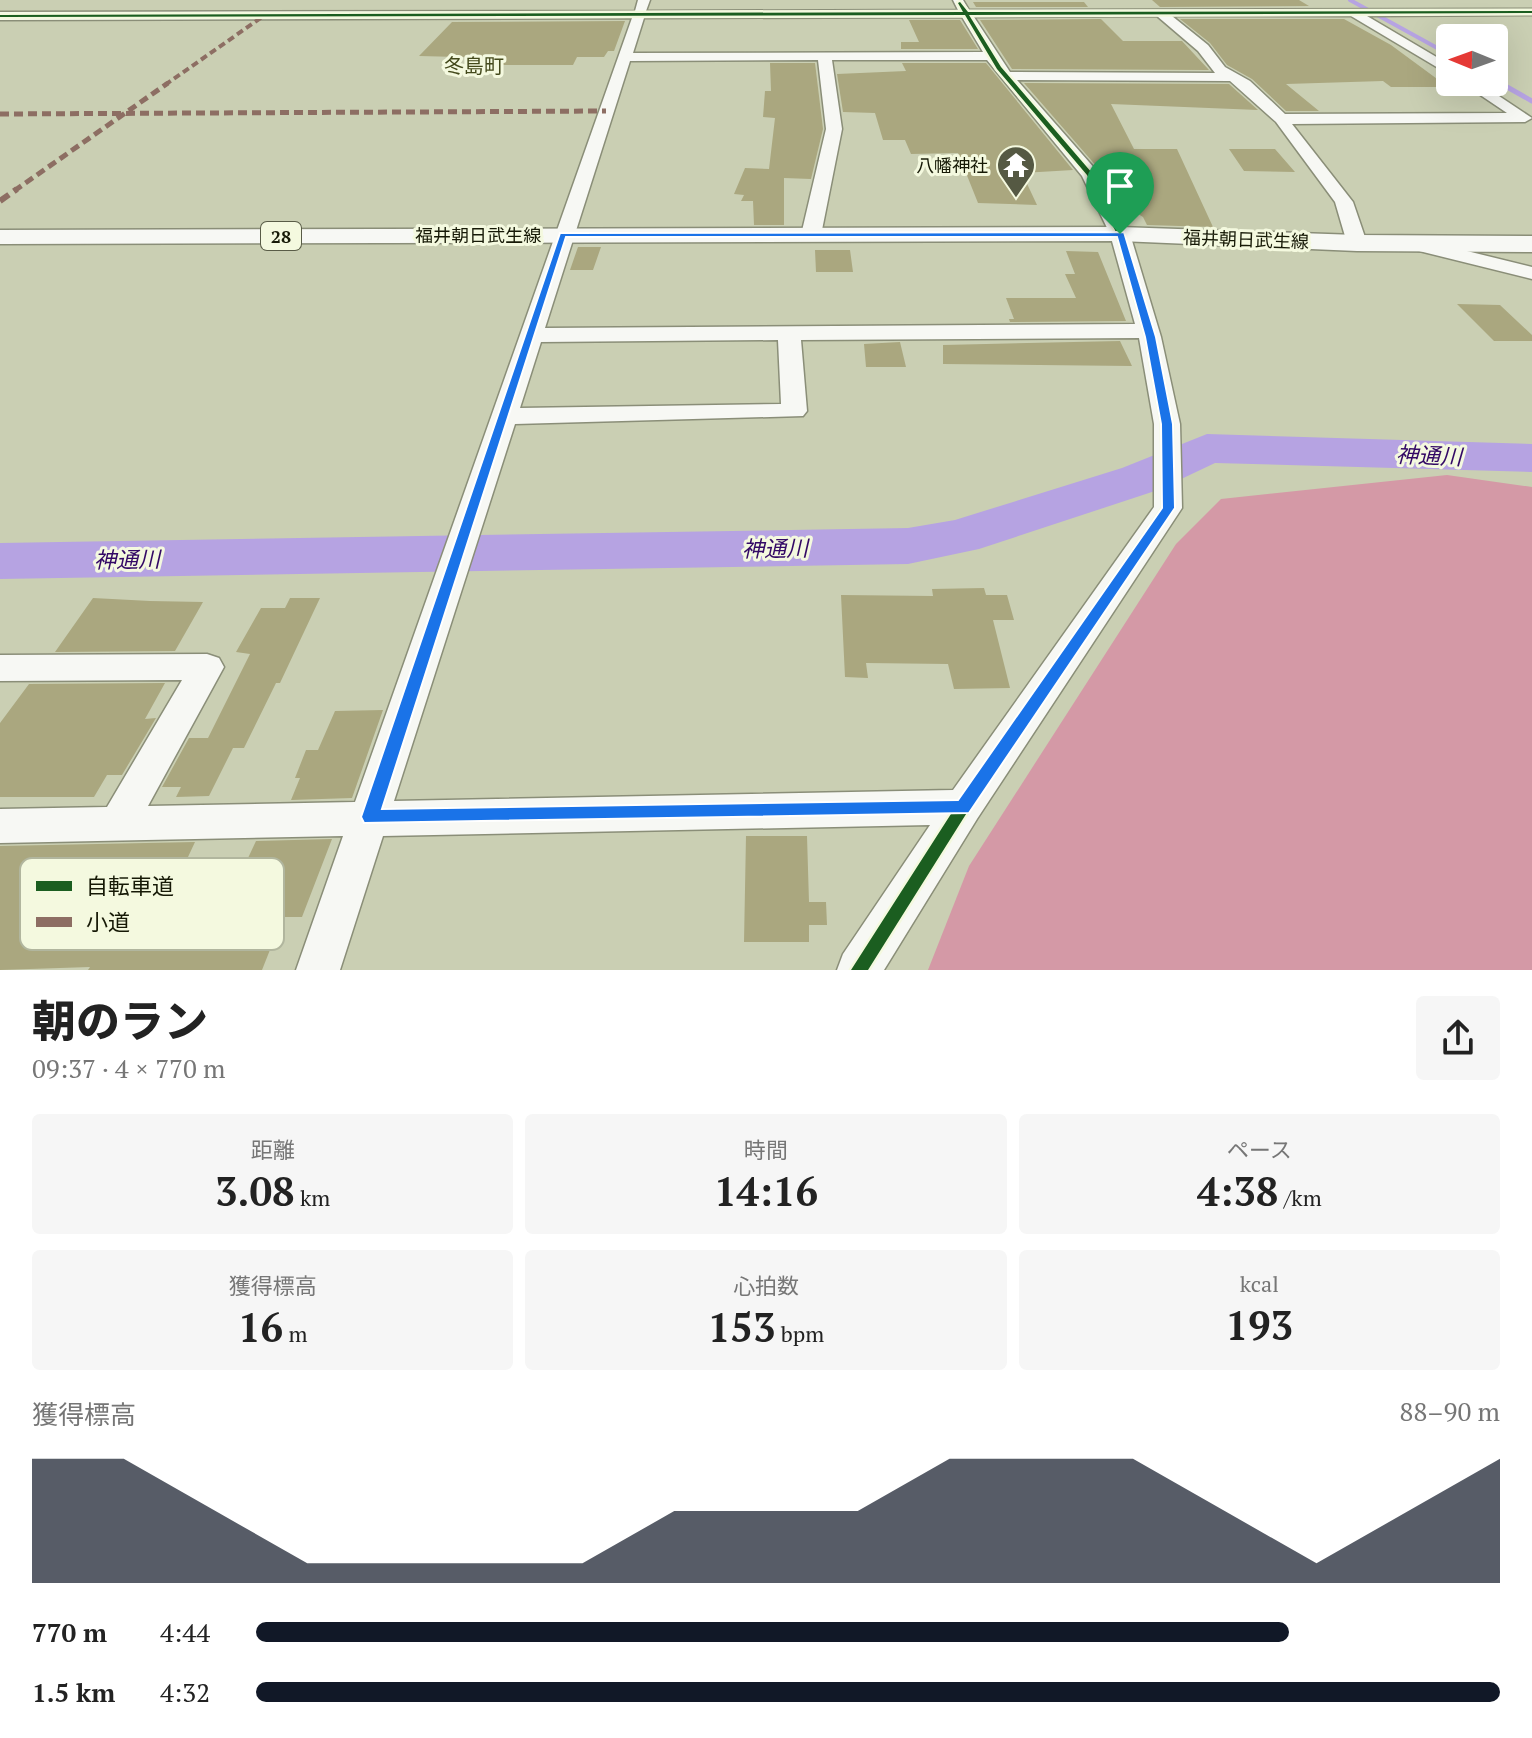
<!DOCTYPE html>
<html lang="ja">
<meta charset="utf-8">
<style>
:root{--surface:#fff;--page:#f6f6f6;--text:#222;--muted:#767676;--accent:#111827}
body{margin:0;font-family:"PT Serif","Noto Sans JP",serif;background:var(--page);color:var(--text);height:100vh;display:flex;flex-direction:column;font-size:30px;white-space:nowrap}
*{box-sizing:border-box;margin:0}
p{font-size:26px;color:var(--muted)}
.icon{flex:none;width:44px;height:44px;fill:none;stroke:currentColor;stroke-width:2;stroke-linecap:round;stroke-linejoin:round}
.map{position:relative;height:970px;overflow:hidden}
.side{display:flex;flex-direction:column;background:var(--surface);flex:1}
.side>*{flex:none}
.needle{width:52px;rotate:271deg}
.buttons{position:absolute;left:1436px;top:24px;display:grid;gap:16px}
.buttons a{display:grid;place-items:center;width:72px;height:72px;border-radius:8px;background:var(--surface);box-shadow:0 8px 32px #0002;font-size:40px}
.pin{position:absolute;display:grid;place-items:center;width:68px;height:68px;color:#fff;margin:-82px -34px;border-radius:50% 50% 50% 0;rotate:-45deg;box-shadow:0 0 8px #0007}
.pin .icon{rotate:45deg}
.round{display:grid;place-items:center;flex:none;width:84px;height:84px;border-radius:8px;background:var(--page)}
.overview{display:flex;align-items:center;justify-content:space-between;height:136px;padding:0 32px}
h1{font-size:44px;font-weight:800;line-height:60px}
.figures{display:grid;grid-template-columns:repeat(3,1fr);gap:12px;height:136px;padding:8px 32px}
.figures div{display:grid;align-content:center;border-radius:8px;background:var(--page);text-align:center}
.figures b{font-size:40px;font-weight:800}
.figures small{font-size:22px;font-weight:400}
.figures p{font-size:22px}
.chart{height:224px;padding:16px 32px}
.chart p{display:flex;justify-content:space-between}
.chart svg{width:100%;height:144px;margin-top:8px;fill:var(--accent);opacity:.7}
ul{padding:0 32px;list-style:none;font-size:26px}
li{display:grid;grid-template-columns:128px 96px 1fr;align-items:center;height:60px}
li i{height:20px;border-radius:10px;background:var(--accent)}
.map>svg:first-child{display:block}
.forest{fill:#d499a6}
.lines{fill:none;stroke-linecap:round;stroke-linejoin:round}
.stream-far1{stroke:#b6a3e2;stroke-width:4}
.stream{stroke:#b6a3e2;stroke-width:5}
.river{fill:#b6a3e2;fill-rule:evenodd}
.building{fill:#aaa77f}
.minor-casing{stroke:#8a8e78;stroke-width:3}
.major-casing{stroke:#8a8e78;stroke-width:3}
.minor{fill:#f7f8f4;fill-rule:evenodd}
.major{fill:#f7f8f4;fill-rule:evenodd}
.quiet-far2{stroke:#8d6e63;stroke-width:4;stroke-dasharray:7 4;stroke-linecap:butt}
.quiet-far1{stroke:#8d6e63;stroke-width:5;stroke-dasharray:9 5;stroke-linecap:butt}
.quiet{stroke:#8d6e63;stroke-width:6;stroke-dasharray:11 6;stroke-linecap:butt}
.cycleway-casing{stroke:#f4f9df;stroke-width:5}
.cycleway{fill:#1b5e20;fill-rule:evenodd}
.route{fill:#1a73e8;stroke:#fff;stroke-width:2;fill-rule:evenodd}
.labels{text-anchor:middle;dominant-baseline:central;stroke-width:6;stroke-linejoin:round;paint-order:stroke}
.far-poi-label{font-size:18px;fill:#161906;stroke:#f4f9df;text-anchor:end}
.far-street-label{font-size:18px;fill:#161906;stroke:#f4f9df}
.shield{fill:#f4f9df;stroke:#595c47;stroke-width:2}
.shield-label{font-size:18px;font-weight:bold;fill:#161906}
.far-quarter-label{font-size:20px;fill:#43491b;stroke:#f4f9df}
.water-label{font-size:22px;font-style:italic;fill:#330965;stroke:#f4f9df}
.key{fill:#f4f9df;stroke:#b1b69e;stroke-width:2}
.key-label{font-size:22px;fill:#161906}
</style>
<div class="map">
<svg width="1532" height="970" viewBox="0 0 1532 970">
<rect width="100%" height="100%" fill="#cacfb3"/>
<path class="forest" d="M1447,475L1532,487V970H928L969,866L1176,544L1221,499Z"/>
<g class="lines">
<path class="stream-far1" d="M1350,0L1450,55
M1494,80L1503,85"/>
<path class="stream" d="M1500,83L1532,101"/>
<path class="river" d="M1207,434L1532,444V472L1215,463L1158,490L979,549L908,564L0,579V543L908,528L955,520L1122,468Z"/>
</g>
<path class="building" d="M1152,0H1299L1309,6L1160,7Z
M973,2H1084L1088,7H971H976Z
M1101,19L1123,41H1182L1209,70L1012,69L980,20Z
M1180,19H1344L1391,45L1448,87H1391L1383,81L1286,84L1319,111H1286L1252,79L1227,65L1210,43Z
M909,20H960L978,49H901V42H919Z
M625,21L614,51H608L604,57H577L573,65H494L499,58L419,56L452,22Z
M770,63H815L823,129L811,179L784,178V225H754L753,201H741L744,195L734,194L745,168L769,169L775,118L763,117L765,91H771Z
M902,63H986L1073,170L1022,173L1037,205L978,203L958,153L911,154L905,140H883L875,113L843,112L837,74L906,71Z
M1024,83L1229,84L1258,110L1111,104L1134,149H1177L1213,227L1147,225L1143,217L1124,205L1098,168Z
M1229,149H1275L1295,172L1244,171Z
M578,247H601L593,270H570Z
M815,250H850L853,272H816Z
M1066,251L1098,252L1126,321L1010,322L1009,319H1014L1006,298H1076L1065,274H1075Z
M1457,304L1500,305L1532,335V341H1494Z
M1120,341L1132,366L943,364V345Z
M900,342L906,367H866L864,344Z
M984,588L986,595H1007L1014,620H993L1010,688L954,689L948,664L866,663L868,678L845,677L841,595L933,596L932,589Z
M93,598L150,601L203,602L175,651L55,652Z
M290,598H320L280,683H276L244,748H233L209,796L176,797L181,787H162L189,738H208L250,654L236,652L261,608H285Z
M165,683L145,719L156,718L122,775H107L94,797H0V723L29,684Z
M383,710L352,798L291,800L300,778H295L306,750H318L335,711Z
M746,836H807L809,902H826L827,925H809V942H744Z
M332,839L302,917H283L262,970H88L90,967L0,970V846L195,842L181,872L241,873L256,841Z"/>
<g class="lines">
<g class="minor-casing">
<path id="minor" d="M638,0H650L646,11L958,10L953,0H963L969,10L1532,9V15L1367,16L1450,65V75L1351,16H1172L1208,45L1225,67L1250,81L1285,114L1507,113L1461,82H1478L1532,118L1525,122L1292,124L1353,202L1367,243L1357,249L1347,243L1335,202L1276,122L1230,81L1017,80L1096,170L1130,234L1161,337L1180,424L1182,508L977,819L884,970H837L843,954L930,825L383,836L340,970H296L343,836L0,843V809L107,807L182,680L0,681V655L207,654L219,658L224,667L148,806L355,802L632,18L0,20V12L635,11ZM1157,16L1198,51L1215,73L1010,72L974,17ZM962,17L983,52L633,53L644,18ZM818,60L826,129L801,235L804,239H818L821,235L842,129L832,60H987L1082,176L1110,234L1135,324L545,328L630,61ZM1139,338L1154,424V507L953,790L394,801L515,424L803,416L807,411L801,340ZM778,340L781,404L520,408L541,342Z
M1414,238L1532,267V279L1407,248L1404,244L1407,240Z"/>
</g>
<g class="major-casing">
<path id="major" d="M1120,227L1357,235L1532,236V252L1357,251L1120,241L0,244V230Z"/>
</g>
<use href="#minor" class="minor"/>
<use href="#major" class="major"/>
<path class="quiet-far2" d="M165,85L262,17"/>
<path class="quiet-far1" d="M0,114L606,111
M14,191L168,83"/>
<path class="quiet" d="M0,201L17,189"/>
<g class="cycleway-casing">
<path id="cycleway" d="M960,2L968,12L1532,11V13L969,15L1001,67L1092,173L1123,234L1154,337L1172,424L1173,508L968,811L868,970H851L958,803L1163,508L1162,424L1146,337L1117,234L1087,175L997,69L965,15L0,17V15L963,12L958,3Z"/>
</g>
<use href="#cycleway" class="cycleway"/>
</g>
<path class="route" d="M1124,232L1156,337L1173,424L1175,508L969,813L364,823L361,817L560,233ZM566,237H1117L1145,337L1161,424L1162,508L958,800L382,809Z"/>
<defs>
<g id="temple-pin" transform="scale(2)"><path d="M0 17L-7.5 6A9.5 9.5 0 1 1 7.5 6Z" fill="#555943" stroke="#f4f9df"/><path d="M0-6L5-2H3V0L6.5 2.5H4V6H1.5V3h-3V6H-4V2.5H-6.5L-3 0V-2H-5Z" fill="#fff"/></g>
</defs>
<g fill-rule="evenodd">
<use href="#temple-pin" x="1016" y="165"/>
</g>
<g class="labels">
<g class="far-poi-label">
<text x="988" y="165">八幡神社</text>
</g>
<g class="far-street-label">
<text x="478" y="235">福井朝日武生線</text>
<text transform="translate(1246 239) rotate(2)">福井朝日武生線</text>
</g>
<rect class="shield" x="261" y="222" width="40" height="28" rx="6"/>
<g class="shield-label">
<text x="281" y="236">28</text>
</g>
<g class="far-quarter-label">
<text x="474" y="65">冬島町</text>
</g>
<g class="water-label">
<text transform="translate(1429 455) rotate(2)">神通川</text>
<text transform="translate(775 548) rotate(-1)">神通川</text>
<text transform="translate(127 559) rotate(-1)">神通川</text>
</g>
</g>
<rect x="20" y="858" width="264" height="92" rx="12" class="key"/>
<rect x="36" y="881" width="36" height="10" fill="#1b5e20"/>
<rect x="36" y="917" width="36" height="10" fill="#8d6e63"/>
<g class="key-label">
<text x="86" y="894">自転車道</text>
<text x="86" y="930">小道</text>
</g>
</svg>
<div class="buttons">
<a><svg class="needle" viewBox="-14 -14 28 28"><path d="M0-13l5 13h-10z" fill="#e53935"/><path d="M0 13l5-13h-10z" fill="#767676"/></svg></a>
</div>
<div class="pin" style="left:1120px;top:234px;background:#1e9e55"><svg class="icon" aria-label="arrive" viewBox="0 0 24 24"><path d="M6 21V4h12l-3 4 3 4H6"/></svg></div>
</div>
<section class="side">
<div class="overview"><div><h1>朝のラン</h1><p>09:37 · 4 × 770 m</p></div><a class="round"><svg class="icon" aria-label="share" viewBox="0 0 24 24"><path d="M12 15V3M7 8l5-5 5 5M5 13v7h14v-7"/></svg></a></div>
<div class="figures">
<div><p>距離</p><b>3.08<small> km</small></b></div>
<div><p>時間</p><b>14:16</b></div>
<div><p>ペース</p><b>4:38<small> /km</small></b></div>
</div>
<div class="figures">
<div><p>獲得標高</p><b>16<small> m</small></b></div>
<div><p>心拍数</p><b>153<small> bpm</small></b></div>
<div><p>kcal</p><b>193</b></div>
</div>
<div class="chart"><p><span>獲得標高</span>88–90 m</p>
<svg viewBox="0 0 160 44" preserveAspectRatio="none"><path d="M0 44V6L10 6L20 22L30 38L40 38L50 38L60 38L70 22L80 22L90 22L100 6L110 6L120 6L130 22L140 38L150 22L160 6V44z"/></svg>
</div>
<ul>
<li><b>770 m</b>4:44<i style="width:83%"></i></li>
<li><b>1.5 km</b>4:32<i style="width:100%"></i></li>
</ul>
</section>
